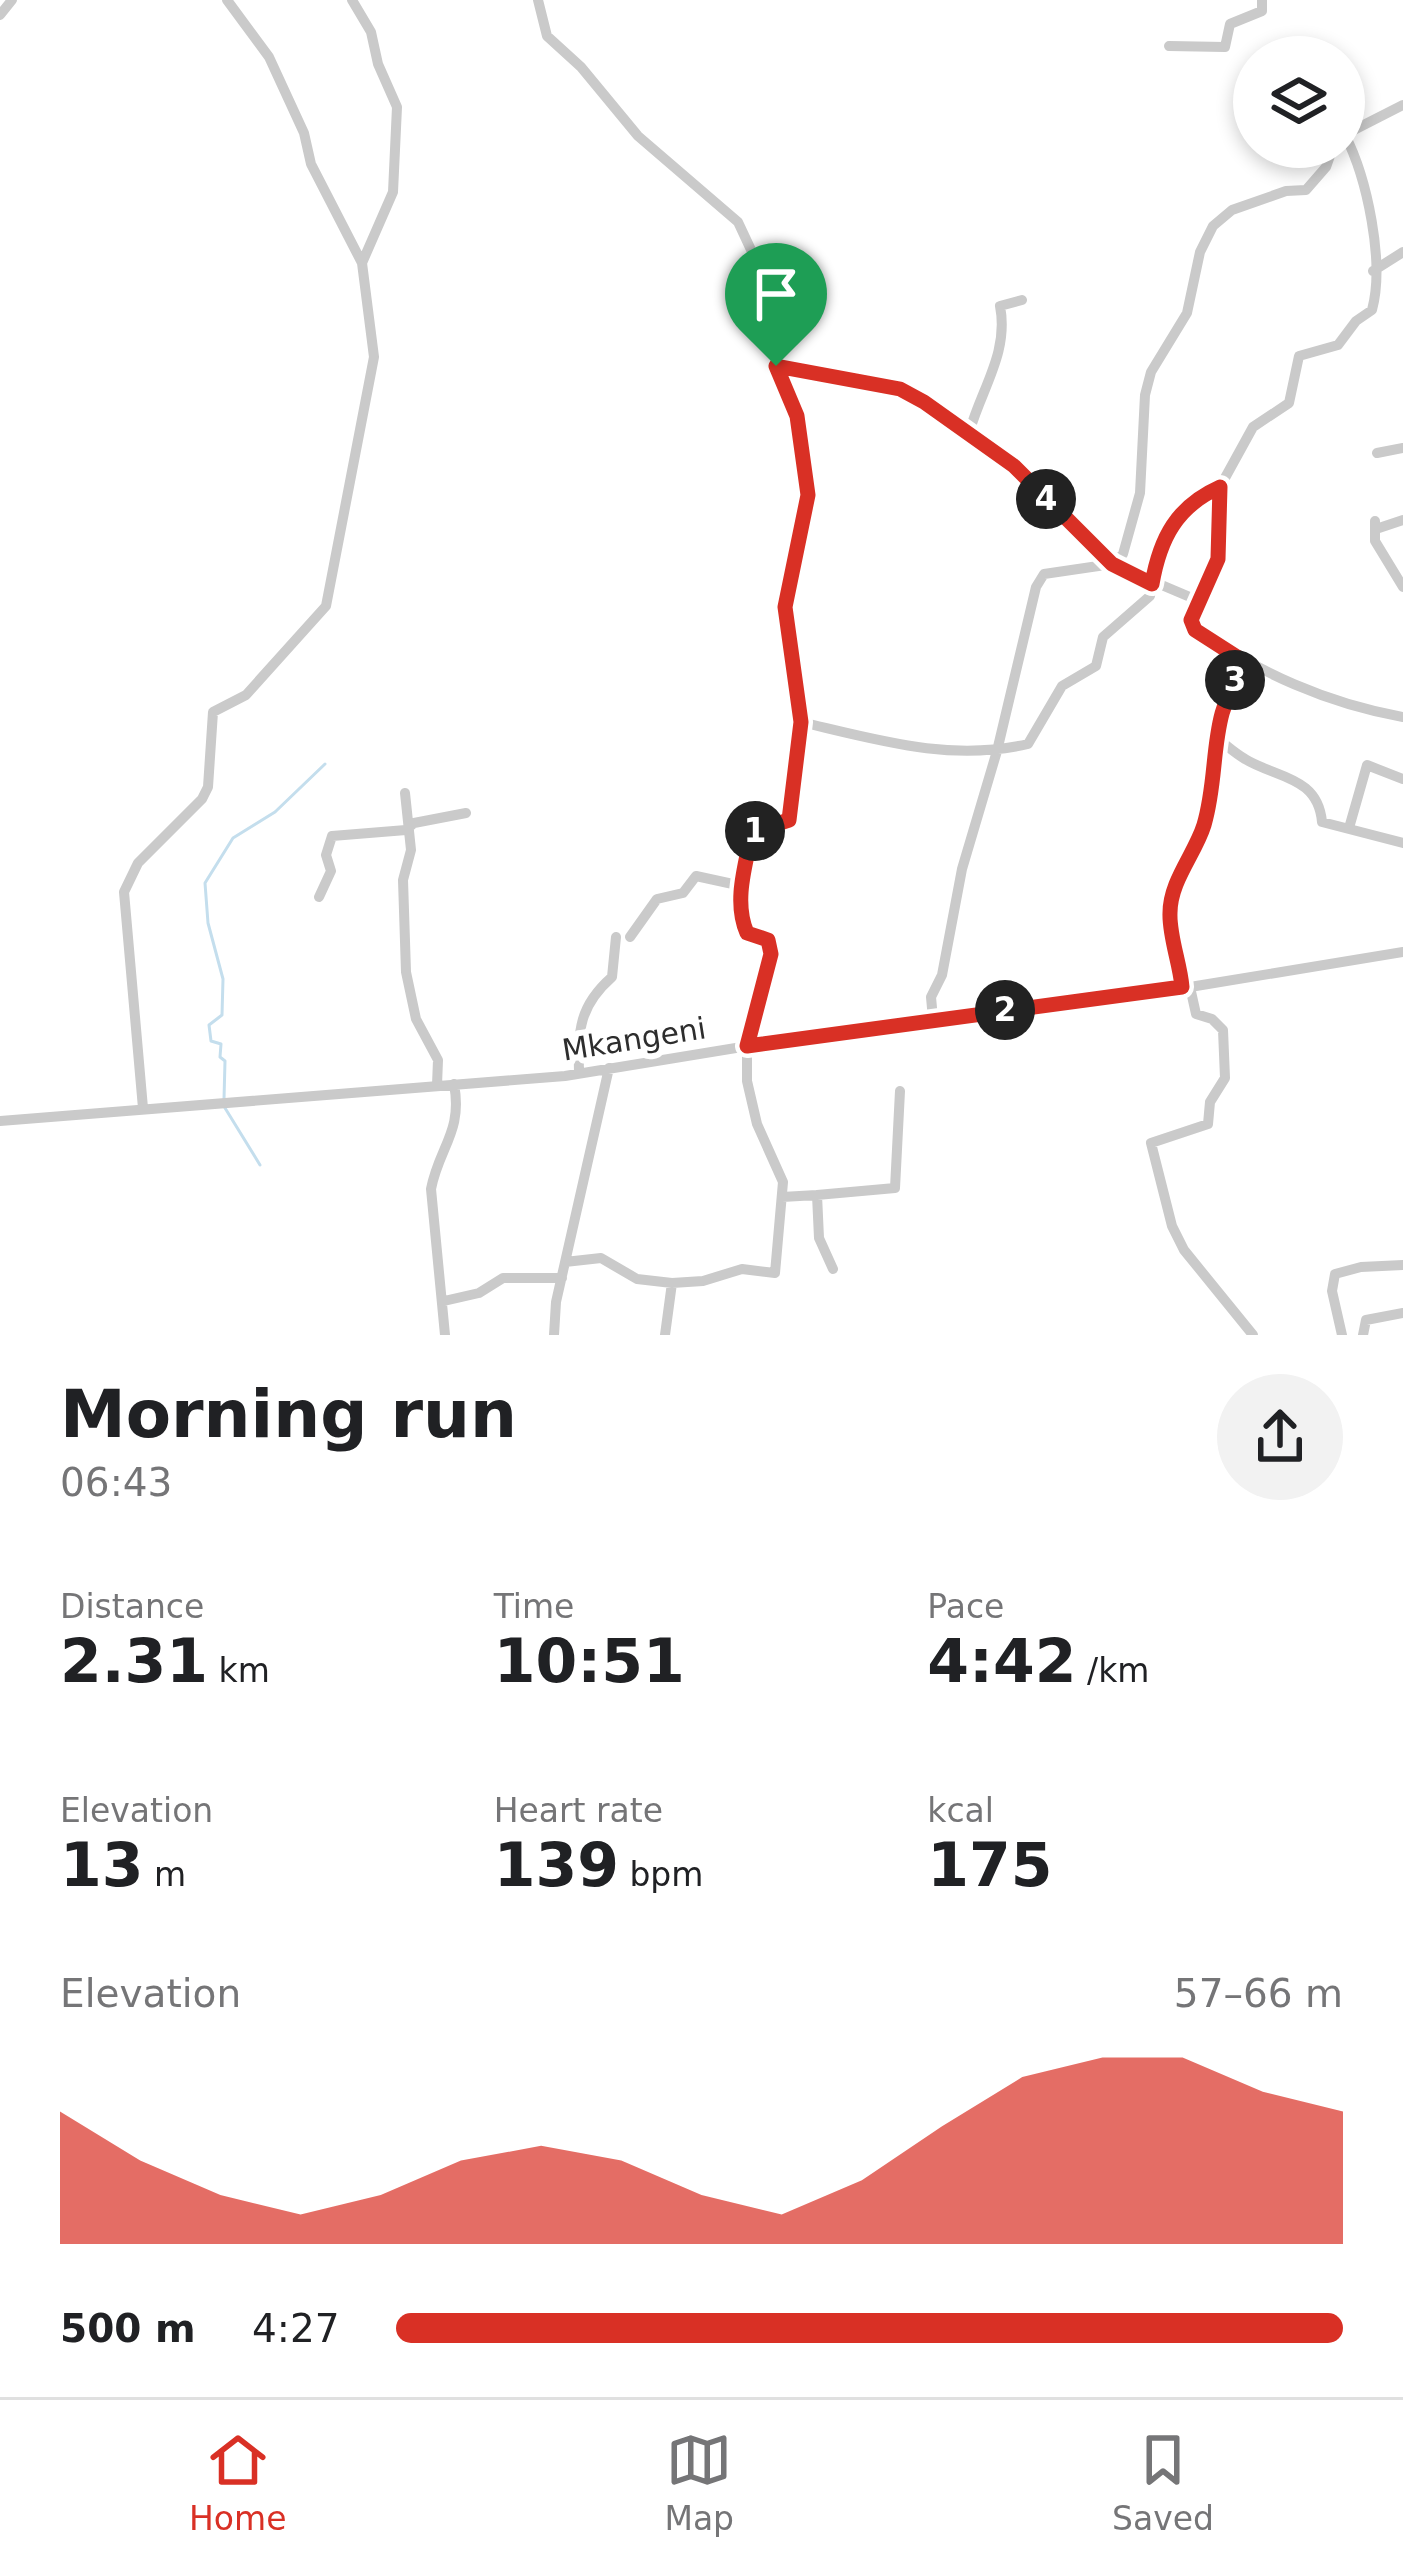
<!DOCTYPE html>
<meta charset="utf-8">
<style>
:root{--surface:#fff;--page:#f2f2f2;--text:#202124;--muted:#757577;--line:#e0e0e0;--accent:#d93025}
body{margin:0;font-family:"DejaVu Sans",sans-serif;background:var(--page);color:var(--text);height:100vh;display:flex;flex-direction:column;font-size:45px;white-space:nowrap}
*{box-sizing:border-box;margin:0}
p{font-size:39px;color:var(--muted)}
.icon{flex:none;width:66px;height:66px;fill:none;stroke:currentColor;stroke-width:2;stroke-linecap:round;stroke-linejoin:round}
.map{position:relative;height:1335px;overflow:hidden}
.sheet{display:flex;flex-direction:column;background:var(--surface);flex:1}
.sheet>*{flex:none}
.controls{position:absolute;left:1233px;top:36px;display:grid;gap:24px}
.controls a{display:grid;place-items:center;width:132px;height:132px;border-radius:50%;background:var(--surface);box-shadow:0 6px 18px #0003;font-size:60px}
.pin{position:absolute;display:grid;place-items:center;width:102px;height:102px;color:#fff;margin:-123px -51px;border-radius:50% 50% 50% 0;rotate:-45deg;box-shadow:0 0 12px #0007}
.pin .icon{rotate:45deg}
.km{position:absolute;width:60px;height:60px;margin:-30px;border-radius:50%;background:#222;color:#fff;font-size:33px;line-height:60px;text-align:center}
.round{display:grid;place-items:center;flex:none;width:126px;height:126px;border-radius:63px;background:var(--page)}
.overview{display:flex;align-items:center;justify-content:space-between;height:204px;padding:0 60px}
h1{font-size:66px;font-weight:600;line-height:90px}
.stats{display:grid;grid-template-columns:repeat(3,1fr);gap:18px;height:204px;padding:12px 60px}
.stats div{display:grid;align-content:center}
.stats b{font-size:60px;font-weight:600}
.stats small{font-size:33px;font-weight:400}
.stats p{font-size:33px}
.chart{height:336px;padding:24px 60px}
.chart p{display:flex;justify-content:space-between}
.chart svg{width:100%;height:216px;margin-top:12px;fill:var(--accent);opacity:.7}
ul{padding:0 60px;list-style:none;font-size:39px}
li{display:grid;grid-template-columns:192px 144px 1fr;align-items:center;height:90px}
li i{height:30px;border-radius:15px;background:var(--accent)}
.dock{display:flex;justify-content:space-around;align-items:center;height:168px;border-top:3px solid var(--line);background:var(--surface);font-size:33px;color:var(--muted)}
.dock a{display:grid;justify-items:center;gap:6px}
.dock .on{color:var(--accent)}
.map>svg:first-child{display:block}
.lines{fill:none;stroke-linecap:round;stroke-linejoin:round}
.stream{stroke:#c4deed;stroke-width:3}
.minor{stroke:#cacaca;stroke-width:10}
.route-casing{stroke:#fff;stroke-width:24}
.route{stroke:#d93025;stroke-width:15}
.labels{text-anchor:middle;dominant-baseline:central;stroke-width:12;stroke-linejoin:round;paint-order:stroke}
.street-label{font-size:30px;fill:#2d2d2d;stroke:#fff}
</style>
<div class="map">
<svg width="1403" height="1335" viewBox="0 0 1403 1335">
<rect width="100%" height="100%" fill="#fff"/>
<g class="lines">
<path class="stream" d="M224,1099L225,1061L220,1057L221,1044L211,1041L209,1025L222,1015L223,979L208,923L205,883L233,838L275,812L325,764
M225,1108L260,1165"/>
<path class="minor" d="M352,0L371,32L378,64L397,107L393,192L362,263
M538,0L547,36L581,67L638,136L738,222L781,314L776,366L797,417L808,495L785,607L801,722L789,820L752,832L740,916L747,933L768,940L771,954L747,1046V1081L757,1124L783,1182L775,1273L742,1269L703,1281L672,1283L637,1279L601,1258L565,1262
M0,15L12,0
M1169,46L1225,47L1230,24L1262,11V0
M1344,135L1403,105
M1345,135C1367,178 1385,262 1372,310L1356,321L1338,345L1299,356L1289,403L1253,427L1220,487L1218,559L1191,620L1195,630C1261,673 1325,703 1403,717
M1373,271L1403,252
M1022,300L1000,306C1009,352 982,388 970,430L1014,466L1112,564L1197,600
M777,366L900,389L970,430
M1377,453L1403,448
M1375,521V541L1403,587
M1376,529L1403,520
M801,722C878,740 950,762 1028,744L1062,686L1096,666L1103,637L1150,596L1158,550L1171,525L1189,500L1220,487
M1214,736C1224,743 1234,753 1245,759C1276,778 1318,776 1322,822L1403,843
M405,793L411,850L403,880L406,972L416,1019L438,1060L437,1085
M1349,828L1367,765L1403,779
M319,897L331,871L326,855L332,836L406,830L414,823L466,813
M630,937L657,899L683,893L696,876L742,886
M1182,987L1170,913L1189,854L1203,829L1223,701L1248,664
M1190,987L1196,1014L1212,1019L1223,1030L1225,1078L1210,1102L1208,1124L1151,1143L1172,1226L1184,1250L1253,1335
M933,1019L931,997L942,975L962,869L997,751L1036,587L1044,574L1112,564L1123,554L1140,493L1145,395L1151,372L1187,313L1200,252L1213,226L1232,210L1286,191L1306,190L1326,167L1333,147
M579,1073C578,1030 579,1006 612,977L616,937
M143,1108L124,892L138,863L202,799L208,787L213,712L246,695L326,606L374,357L362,263L311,164L304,133L269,57L227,0
M0,1121L565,1076L864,1027L1190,987L1403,952
M817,1195L895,1188L900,1091
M782,1197L817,1195L819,1238L833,1269
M444,1301L479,1293L503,1278H562
M445,1335L431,1189C439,1147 463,1132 454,1084
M554,1335L556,1302L609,1068
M665,1335L672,1283
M1342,1335L1332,1291L1335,1274L1361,1267L1403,1265
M1363,1335L1366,1320L1403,1313"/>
</g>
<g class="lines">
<g class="route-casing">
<path id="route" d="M776,366L900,389L924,402L1014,466L1112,564L1152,584C1160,538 1177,506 1220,487L1218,559L1191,620L1195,630L1248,664C1206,713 1221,768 1204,825C1195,854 1170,881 1170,913C1169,936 1180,963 1182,987L747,1046L771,954L768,940L747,933C733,901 746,864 752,832L789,820L801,722L785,607L808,495L797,416Z"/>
</g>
<use href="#route" class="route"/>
</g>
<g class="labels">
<g class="street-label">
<text transform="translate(634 1039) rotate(-9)">Mkangeni</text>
</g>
</g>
</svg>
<div class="controls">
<a><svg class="icon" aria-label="layers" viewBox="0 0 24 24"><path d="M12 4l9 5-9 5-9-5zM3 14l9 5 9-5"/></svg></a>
</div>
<div class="pin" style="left:776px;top:366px;background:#1e9e55"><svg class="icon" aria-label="arrive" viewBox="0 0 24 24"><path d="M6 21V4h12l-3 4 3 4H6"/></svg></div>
<b class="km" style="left:755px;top:831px">1</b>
<b class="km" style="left:1005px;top:1010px">2</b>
<b class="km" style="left:1235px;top:680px">3</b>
<b class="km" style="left:1046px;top:499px">4</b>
</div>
<section class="sheet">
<div class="overview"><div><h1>Morning run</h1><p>06:43</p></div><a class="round"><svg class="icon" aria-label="share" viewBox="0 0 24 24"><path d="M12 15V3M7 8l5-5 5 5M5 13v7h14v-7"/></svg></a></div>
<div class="stats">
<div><p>Distance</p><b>2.31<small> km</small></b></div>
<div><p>Time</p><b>10:51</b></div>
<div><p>Pace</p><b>4:42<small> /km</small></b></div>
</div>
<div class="stats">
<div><p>Elevation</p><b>13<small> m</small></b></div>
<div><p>Heart rate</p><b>139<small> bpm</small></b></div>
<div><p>kcal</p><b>175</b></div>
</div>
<div class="chart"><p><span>Elevation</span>57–66 m</p>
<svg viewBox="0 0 160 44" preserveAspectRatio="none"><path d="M0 44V17L10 27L20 34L30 38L40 34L50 27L60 24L70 27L80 34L90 38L100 31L110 20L120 10L130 6L140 6L150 13L160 17V44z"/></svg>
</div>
<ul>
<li><b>500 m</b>4:27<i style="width:100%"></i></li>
</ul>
</section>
<nav class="dock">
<a class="on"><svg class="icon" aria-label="home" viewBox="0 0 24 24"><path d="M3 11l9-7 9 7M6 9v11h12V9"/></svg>Home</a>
<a><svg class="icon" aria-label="map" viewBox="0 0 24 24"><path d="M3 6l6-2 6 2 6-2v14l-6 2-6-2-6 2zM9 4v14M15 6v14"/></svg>Map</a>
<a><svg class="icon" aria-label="saved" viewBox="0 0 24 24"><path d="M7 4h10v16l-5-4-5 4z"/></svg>Saved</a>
</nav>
